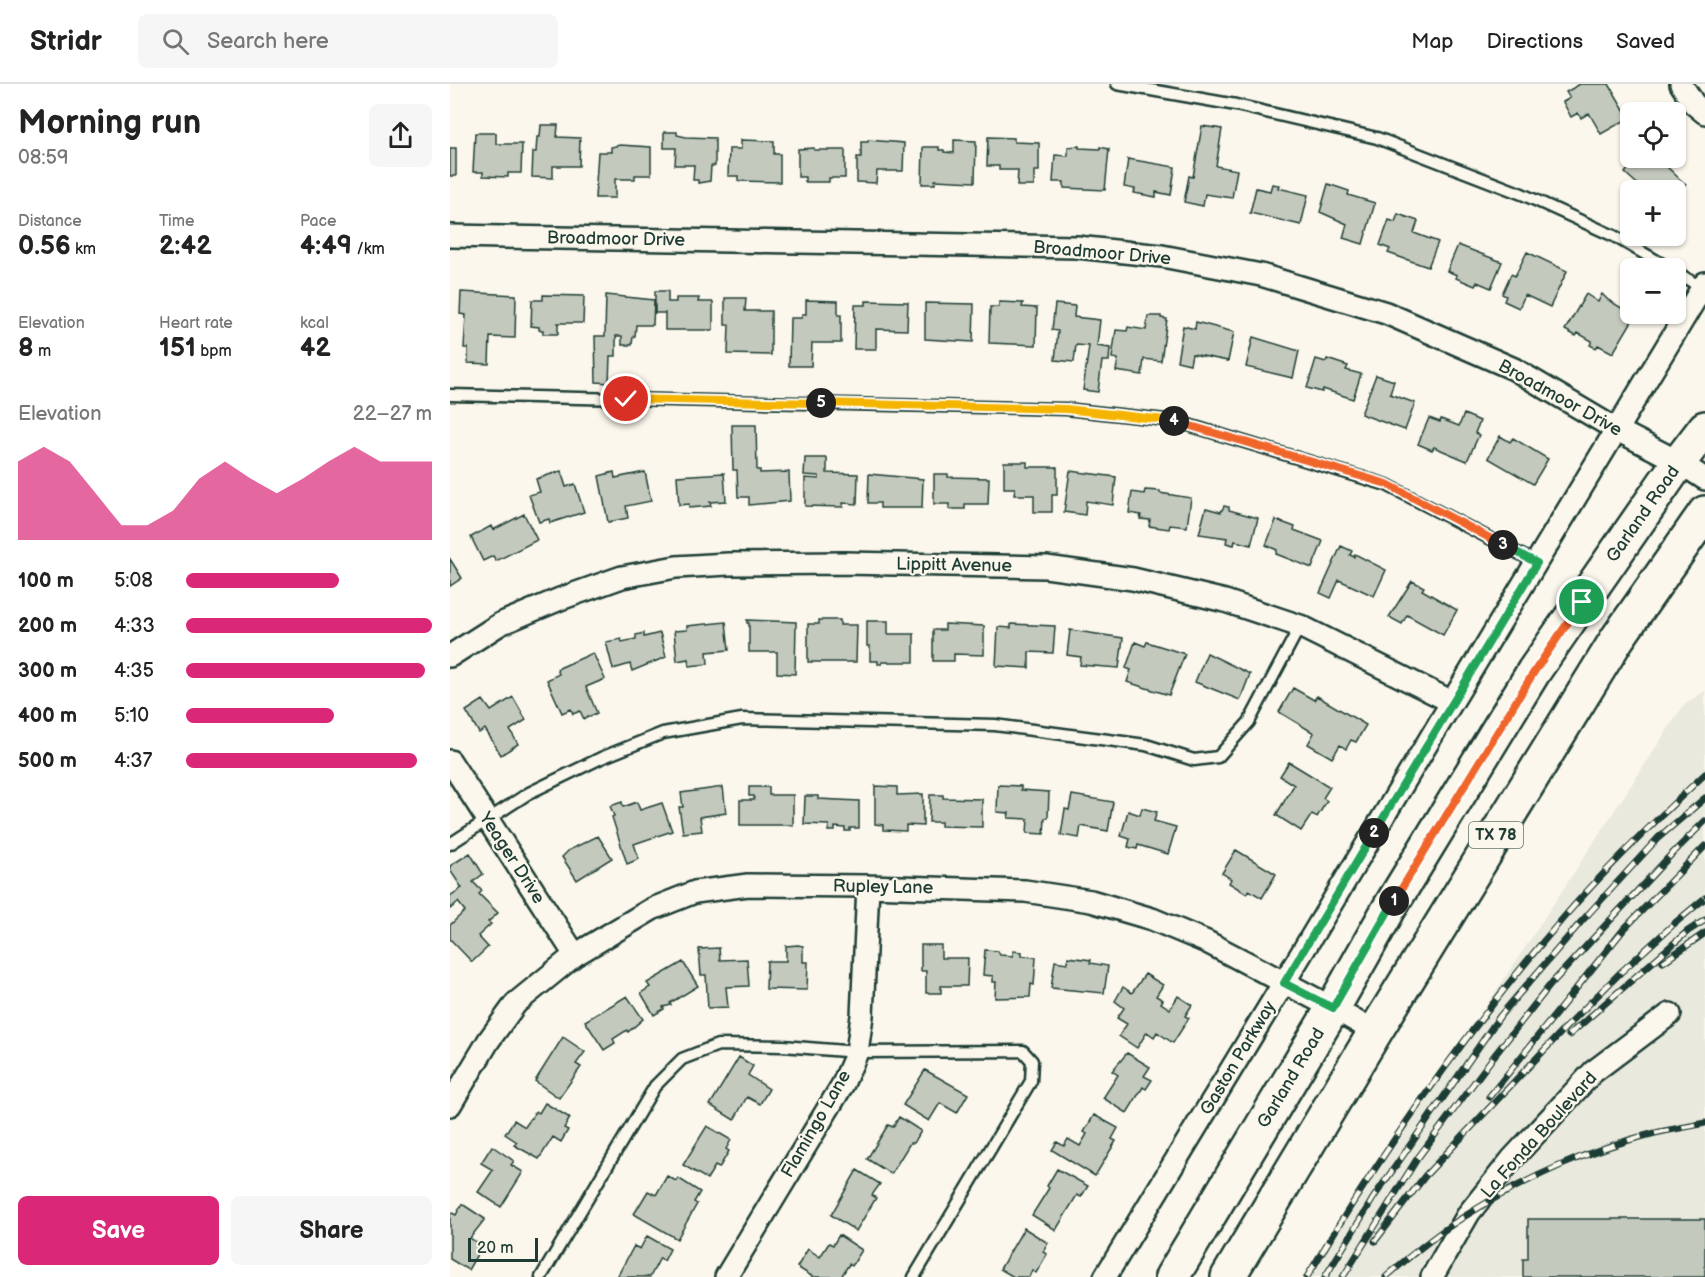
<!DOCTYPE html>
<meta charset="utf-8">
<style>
:root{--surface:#fff;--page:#f6f6f6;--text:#222;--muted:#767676;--line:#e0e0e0;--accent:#db2777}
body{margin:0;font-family:"Balsamiq Sans",sans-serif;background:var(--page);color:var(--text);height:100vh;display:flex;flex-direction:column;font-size:22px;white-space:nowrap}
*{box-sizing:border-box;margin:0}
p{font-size:20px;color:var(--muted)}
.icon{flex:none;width:33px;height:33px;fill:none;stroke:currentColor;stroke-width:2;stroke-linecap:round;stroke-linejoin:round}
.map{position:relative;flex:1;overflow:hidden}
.drawer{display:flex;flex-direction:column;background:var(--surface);width:450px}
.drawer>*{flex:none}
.controls{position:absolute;left:1170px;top:18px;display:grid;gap:12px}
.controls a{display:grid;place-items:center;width:66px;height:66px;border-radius:9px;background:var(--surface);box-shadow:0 2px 4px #0004;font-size:30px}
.scale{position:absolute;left:18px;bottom:15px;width:70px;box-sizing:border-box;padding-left:6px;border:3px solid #1f3d34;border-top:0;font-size:16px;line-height:21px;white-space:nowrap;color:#1f3d34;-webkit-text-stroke:4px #fbf7ec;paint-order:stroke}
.pin{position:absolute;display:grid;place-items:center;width:51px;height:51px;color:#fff;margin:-26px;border:3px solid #fff;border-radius:50%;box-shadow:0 2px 6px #0007}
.km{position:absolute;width:30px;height:30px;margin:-15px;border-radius:50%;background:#222;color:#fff;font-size:16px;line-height:30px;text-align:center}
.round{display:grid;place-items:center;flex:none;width:63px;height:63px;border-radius:9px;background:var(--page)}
.headline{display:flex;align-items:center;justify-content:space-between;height:102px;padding:0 18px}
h1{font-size:33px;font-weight:700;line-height:45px}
.figures{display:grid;grid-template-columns:repeat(3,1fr);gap:9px;height:102px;padding:6px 18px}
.figures div{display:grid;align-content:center}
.figures b{font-size:26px;font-weight:700}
.figures small{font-size:16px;font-weight:400}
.figures p{font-size:16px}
.chart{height:168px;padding:12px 18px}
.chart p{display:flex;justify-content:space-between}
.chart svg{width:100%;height:108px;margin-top:6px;fill:var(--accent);opacity:.7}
.primary-button{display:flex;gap:12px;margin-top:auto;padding:12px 18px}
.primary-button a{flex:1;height:69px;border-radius:9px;background:var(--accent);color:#fff;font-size:24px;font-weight:700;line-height:69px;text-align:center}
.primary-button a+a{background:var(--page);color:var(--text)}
ul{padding:0 18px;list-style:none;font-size:20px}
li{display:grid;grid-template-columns:96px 72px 1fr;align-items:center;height:45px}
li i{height:15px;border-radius:8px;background:var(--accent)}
header{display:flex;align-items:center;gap:36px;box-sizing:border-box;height:84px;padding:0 30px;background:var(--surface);border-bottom:2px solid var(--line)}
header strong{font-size:28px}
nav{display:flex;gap:33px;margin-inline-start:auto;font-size:21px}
.search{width:420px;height:54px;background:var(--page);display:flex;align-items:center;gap:15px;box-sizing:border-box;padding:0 21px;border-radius:9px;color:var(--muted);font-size:22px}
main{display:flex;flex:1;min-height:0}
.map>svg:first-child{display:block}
.built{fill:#eae9de}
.building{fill:#c4c9be;stroke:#1f3d34;stroke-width:1.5}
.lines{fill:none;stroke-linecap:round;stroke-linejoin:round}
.lane-casing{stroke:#1f3d34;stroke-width:15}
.street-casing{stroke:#1f3d34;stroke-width:26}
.primary-casing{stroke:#1f3d34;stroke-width:38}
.lane{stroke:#fbf7ec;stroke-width:10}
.street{stroke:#fbf7ec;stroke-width:21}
.primary{stroke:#fbf7ec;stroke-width:33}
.rail-casing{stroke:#1f3d34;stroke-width:7}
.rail{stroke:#fbf7ec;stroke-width:4.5;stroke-dasharray:14;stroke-linecap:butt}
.split-1-casing{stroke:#fff;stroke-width:12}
.split-2-casing{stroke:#fff;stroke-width:12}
.split-3-casing{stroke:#fff;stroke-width:12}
.split-4-casing{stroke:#fff;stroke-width:12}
.split-5-casing{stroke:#fff;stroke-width:12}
.split-6-casing{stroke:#fff;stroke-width:12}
.split-1{stroke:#f0652b;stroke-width:8}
.split-2{stroke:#22a559;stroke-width:8}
.split-3{stroke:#22a559;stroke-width:8}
.split-4{stroke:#f0652b;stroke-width:8}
.split-5{stroke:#f5b400;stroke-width:8}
.split-6{stroke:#f5b400;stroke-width:8}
.labels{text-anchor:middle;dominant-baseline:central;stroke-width:4.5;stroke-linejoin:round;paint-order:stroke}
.shield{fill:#fbf7ec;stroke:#61756b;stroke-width:1.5}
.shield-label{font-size:16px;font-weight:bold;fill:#1f3d34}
.street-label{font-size:18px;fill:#1f3d34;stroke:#fbf7ec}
</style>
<header>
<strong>Stridr</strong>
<div class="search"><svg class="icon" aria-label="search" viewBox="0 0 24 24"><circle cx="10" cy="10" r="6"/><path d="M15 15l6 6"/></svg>Search here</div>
<nav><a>Map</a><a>Directions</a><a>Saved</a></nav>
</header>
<main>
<section class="drawer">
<div class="headline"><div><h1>Morning run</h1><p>08:59</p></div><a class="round"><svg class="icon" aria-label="share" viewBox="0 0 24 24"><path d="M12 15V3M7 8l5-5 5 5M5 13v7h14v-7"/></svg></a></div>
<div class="figures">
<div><p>Distance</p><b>0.56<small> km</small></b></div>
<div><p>Time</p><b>2:42</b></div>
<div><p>Pace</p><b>4:49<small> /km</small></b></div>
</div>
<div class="figures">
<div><p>Elevation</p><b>8<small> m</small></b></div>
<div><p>Heart rate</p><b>151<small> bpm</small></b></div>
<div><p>kcal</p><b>42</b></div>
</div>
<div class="chart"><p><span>Elevation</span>22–27 m</p>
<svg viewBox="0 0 160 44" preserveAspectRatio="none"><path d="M0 44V12L10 6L20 12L30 25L40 38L50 38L60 32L70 19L80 12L90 19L100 25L110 19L120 12L130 6L140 12L150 12L160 12V44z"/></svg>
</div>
<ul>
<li><b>100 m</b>5:08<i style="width:62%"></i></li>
<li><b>200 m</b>4:33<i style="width:100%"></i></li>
<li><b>300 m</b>4:35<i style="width:97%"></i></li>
<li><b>400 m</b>5:10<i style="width:60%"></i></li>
<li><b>500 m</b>4:37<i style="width:94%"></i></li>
</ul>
<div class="primary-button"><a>Save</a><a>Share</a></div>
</section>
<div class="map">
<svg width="1255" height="1193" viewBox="0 0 1255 1193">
<rect width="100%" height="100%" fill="#fbf7ec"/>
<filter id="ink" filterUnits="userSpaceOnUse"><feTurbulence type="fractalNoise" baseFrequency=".0167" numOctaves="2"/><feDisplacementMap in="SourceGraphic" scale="12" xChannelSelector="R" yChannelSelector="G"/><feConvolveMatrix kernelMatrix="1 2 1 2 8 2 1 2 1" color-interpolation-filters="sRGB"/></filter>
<g filter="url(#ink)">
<path class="built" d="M1255,607V1193H859L1233,622Z"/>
<path class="building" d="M1130,0H1159L1179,34L1151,50L1139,29L1131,34L1128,29L1121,33L1113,18L1120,14L1116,8Z
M91,41H108L107,53L130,54L129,82H103V94L82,93L83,68H86L87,53H90Z
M752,42L772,45L766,82L787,86L782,114L755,110L753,122L734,118L739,92L743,93Z
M214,48H227V51L236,53L265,54V82H261L260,97L248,99V96H243L244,81H225L226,64H214Z
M25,49H46V60H72L71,89H58V93L33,92V88H23Z
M538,53L564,54V58L589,59V87H584V102H567L568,86H549V82H537Z
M291,56L324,57V70H330V98L288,97V92H278L279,65H291Z
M418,56L454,59L453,87H427L426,99L407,98V73H411V58H418Z
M504,56L526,57L525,98L485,96V100H472L473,63H489V66H494V68L504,69Z
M170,61L201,63V91H185V95H165V114H145L148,68H161V63Z
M629,62V64L650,65V63L659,65L655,106L614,104V98H603L605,71L618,72V63Z
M0,64H6V92H0Z
M364,64V66H395V94H379V98H355V93H348V65Z
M1187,74H1219L1213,79L1236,101L1226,113V106H1194L1175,89Z
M678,75L725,83L721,111L706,108V113L684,109L685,105L674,103Z
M822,100L829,101L828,104L858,111L851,141L800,129L806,104L820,107Z
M878,100L899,107L898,111L925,119L913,160L893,154L897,140L870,128Z
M948,130L968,137L964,149L988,158L978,183L938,169L940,165L930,161L939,136L945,138Z
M1008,161L1052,178L1041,204L1027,198L1025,202L1006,194L1007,191L997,187Z
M1077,168L1117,187L1100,223L1075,211L1069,224L1054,217L1056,212L1052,210L1061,190L1065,192Z
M205,207H218V218H226V214H249L248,218H263V246H215V229H205Z
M11,208L66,211L65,254L40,253L39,280L18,279V264H14L16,231L10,230Z
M1136,210L1148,218L1152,210L1158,216L1185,232L1163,269L1148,261L1146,264L1140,261L1142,257L1128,249L1126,252L1115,246Z
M93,211L134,212L133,239H108V250H93V246H89V243L81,242L82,216H93Z
M156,211L204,216L203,241H186L185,252H183L182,261H172V252H166V272H160L159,299L146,298L145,252H155Z
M275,214H296L295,227H321V271L278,270L279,241H275Z
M356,216L388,217V231H391V259H362L361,282H339L340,234H352V230H356Z
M416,217L458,218L457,246L426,245V265H404L405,221H416Z
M549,218L573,219L572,223L587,224L586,261L539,259L540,223H549Z
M475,219L524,220L523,258L475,255Z
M605,220L625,222L624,233L650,236L647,262L660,264L659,277H652L648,308L633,306L639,262L626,261L624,278L605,276L608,247L602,246Z
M698,232H711V234L717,235L711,277L694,275L692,291L666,287L668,275L662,274L666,246L677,247L678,243L696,246Z
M746,238L784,248L778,277L742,270L740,280L727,277L733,242L745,245Z
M803,253L849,267L843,294L796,283Z
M866,275L876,278L877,275L898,282L896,286L911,290L903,315L873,305L872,308L857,304Z
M926,291L944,297L940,310L965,319L955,346L911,330Z
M1014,330L1030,337L1025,349L1029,351L1017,377L984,363L982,366L968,360L979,334L990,338L991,335L1009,342Z
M282,341H306L307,386H310V389L339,388L340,417L299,421V413H288L287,386H283Z
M1050,352L1060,358L1063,354L1098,375L1083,400L1038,374Z
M355,374H377V389L408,390L407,420L393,419V423L355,422V394L369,395V392L354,391Z
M554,378H577V383H607V411H602V428H584V411H564L565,404H554Z
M111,387L116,403L125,400L134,428L100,439L99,435L89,438L79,411L90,408L86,395Z
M620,387L666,393L663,421L636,417L635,431L614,428Z
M164,388L165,394L195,388L201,417L176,422L178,434L158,438L149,392Z
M274,389L276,417L260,418L261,422L239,424V420L229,421L227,392Z
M419,390L473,395L472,424H430V419H418Z
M484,390H498V393L539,394L538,420H515V425H499V420H484Z
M695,406L710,407V409L741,414L737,443L720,441L719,445L699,442L700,436L690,435L691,431L679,429L682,408L694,410Z
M774,422L779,423V426L808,434L801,461L785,457L784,461L776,459L777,454L749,450L756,424L771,428Z
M74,430L87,456L46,477L43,472L33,477L21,453L41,442L43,446Z
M826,436L845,443L844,446L873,457L862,484L826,470L827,466L816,461Z
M891,462L902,467L900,471L904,473L905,470L936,486L924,512L889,496L881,514L870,509Z
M0,475L12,494L0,502Z
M962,497L974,503L972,506L1007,526L993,551L957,531L952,540L939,533Z
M297,536L346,538L345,590L327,589V568H299V539H297Z
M369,536H390V541H407L406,578H358V540H369Z
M417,537H438V550H464V578H432V580H428V577H420V562H417Z
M276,538L279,566L257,568L258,580L239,582L238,575L227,577L224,547L237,546V542Z
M495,540L534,542V571L504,570V577H483V546H495Z
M561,540L605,542L603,569L579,568V584L546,582L548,543L561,544Z
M620,546L673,554L669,584L630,581L631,573L617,571Z
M194,549V553L210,549L216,573L182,587L180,580L163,585L156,558L171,555L172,558L186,555V551Z
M685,558L695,562L697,558L735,570L719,611L677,598L681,586L676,584Z
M143,569L155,595L136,603L147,629L134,635L130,627L123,630L121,625L112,629L97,596L109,590L107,585Z
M757,569L800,590L790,616L745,598Z
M843,604L864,616L867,612L916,641L906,658L901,656L896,665L890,661L882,674L858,660L864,649L829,628Z
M63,613L76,636L60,646L68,660L51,671L35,645L29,649L16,627L33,616L41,627Z
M839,678L880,703L873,714L877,717L867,733L862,730L851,747L826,731L844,701L830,692Z
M548,701L571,702V706L599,708L598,734H595L594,750L577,749L578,735L558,734L559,729L547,728Z
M425,702L447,703V711L473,710V742L456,741V747L433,746V741L425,740Z
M273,703L276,729L250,733L252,747L233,749L229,723H233L231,709Z
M299,703H319V711H343V741H290V716H304V712H299Z
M480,711H493V714L532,715V743L491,742V738H479Z
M622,711L663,718L658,747L631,742L629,754L611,751L615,725L619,726Z
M355,712H368V715L409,717V744H400V747H395V744L385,743V747H378L379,741L354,740Z
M172,718L173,723L187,718L190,726L212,719L222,747L184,760L189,775L177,780L162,733L164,732L160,722Z
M692,724L707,728L704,737L726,743L718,770L688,761L687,765L678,763L680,755L671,752L678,727L690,731Z
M148,752L162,774L127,796L112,773L119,766Z
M786,766L826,790L812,814L799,806L797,810L779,799L781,795L772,789Z
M20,769L33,790L23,798L32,807L29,810L48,829L38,838L41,840L28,852L38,863L22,878L0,855V841L15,827L8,818L0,825V812L12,804L0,786V782Z
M348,861L353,862V878H358L357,906L316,905L317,877H336V862Z
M471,861H491V874H518L517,902H491V909H476V887H471Z
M269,864L270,876L297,875L299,902L276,903L278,923L258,924L256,891H251L249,865Z
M535,866L548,867L550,871L563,872V867L572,868V872L586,873L584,901L581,900L580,913L545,914L546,898H543V892L533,891Z
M618,873L641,876L640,879L658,882L654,909L601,904L605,877L617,879Z
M233,878L248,902L220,919L221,921L213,923L214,925L204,931L191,909L200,903L197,899Z
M695,890L713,901L706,912L713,916L711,919L720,925L728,912L742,921L735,932L739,934L723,959L707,948L704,953L697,948L687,964L669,952L677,940L667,934L674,924L665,917L673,903L682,909Z
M177,912L193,935L178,948L177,946L163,955L165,959L154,966L135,937Z
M113,953L135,968L126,980L131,983L109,1014L85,997Z
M677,969L700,983L694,992L702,996L696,1005L693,1003L677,1029L653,1014L668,991L662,987Z
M289,973L303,982L298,991L319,1005L310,1020L297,1013L284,1036L260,1021Z
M475,986L518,1010L507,1029L490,1019L479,1037L453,1021Z
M95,1019L120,1034L114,1044L118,1046L111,1058L103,1053L89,1075L64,1061L67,1058L55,1050L64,1036L75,1043L86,1027L89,1029Z
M644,1031L668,1044L662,1055L666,1057L645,1092L602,1066L607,1058L614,1062L618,1055L630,1062L637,1050L634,1048Z
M449,1033L471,1047L464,1059H460L441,1090L417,1075L438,1041L443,1043Z
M257,1042L281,1056L276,1065L279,1067L269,1084L265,1082L257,1095L233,1081Z
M42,1062L64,1077L61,1081L73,1088L51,1123L28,1108L43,1086L31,1079Z
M607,1085L638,1102L631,1113L627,1111L606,1146L582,1131L599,1104L597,1102Z
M407,1086L430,1100L422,1111L426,1114L406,1147L381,1131Z
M217,1092L226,1097L228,1094L250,1108L244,1118L247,1120L227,1155L184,1130L198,1107L206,1111Z
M12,1120L35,1135L20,1154L32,1162L18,1186L0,1175V1128L6,1131Z
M1078,1135H1255V1193H1073V1175H1078Z
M574,1144L598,1159L593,1168L597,1170L586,1189L582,1186L579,1193H564L550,1185Z
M389,1151L412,1166L402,1182L399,1180L391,1193H363L347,1183L358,1165L370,1173L379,1159L383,1161Z
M197,1152L220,1165L214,1177L210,1174L200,1193H167L184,1162L190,1165Z"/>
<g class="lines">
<g class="lane-casing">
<path id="lane" d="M667,0L786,21L927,54L1072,110L1164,152L1219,184
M1226,188L1252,204
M0,311L616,325L725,337L937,401L1087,479
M0,760L79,709L151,674L213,649L292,635L545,641L696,661L744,676L768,673L799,638L850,542
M91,1193L205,1002L232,975L268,961L333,962L407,968L573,967L582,977L581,997L464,1193"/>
</g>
<g class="street-casing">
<path id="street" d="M1231,0L1244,20L1255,29
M0,152L627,163L712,172L811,191L936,229L1064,285L1167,346L1229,378L1255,395
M0,572L50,540L110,515L172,493L226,483L278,480L394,479L596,483L683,495L775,517L850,542L1002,618
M0,677L125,871
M0,1021L39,956L66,919L125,871L202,825L245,808L298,801L418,802L575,807L641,817L702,835L757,858L883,924L925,948
M276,1193L393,1000L407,968L412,932L418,802
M655,1193L847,877L1002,618L1255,199
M982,1193L1019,1129L1062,1075L1143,988L1220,930"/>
</g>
<g class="primary-casing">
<path id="primary" d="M722,1193L883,924L940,823L1084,587L1229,378L1255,344
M778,1193L925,948L1167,555L1255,429"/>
</g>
<use href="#lane" class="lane"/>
<use href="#street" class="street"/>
<use href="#primary" class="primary"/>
<g class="rail-casing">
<path id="rail" d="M1213,878L1255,849
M1119,951L1238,847L1255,836
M1039,1013L1174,845L1255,762
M925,1157L975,1092L1117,942L1171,888L1225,839L1255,814
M857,1193C933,1066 1018,944 1115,832C1158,782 1207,735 1255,690
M875,1193L924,1113L1050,932L1131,838L1208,754L1255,714
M893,1193L967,1075L1044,972L1101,900L1218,774L1255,737
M936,1193C962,1170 990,1147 1020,1129C1074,1095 1143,1064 1205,1049C1222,1045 1238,1043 1255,1039"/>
</g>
<use href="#rail" class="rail"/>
</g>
</g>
<g class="lines" filter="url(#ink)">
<g class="split-1-casing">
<path id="split-1" d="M944,817L1084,588L1132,518"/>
</g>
<g class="split-2-casing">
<path id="split-2" d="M924,749L834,899L883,924L944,817"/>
</g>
<g class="split-3-casing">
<path id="split-3" d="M924,749L1087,479L1053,461"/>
</g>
<g class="split-4-casing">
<path id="split-4" d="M724,337L937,400L1053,461"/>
</g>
<g class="split-5-casing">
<path id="split-5" d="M371,319L616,325L724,337"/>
</g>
<g class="split-6-casing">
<path id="split-6" d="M176,315L371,319"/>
</g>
<use href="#split-1" class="split-1"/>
<use href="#split-2" class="split-2"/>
<use href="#split-3" class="split-3"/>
<use href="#split-4" class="split-4"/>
<use href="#split-5" class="split-5"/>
<use href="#split-6" class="split-6"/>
</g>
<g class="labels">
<rect class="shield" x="1019" y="738" width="54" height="26" rx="4.5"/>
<g class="shield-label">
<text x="1046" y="751">TX 78</text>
</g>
<g class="street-label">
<text transform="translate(166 155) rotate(1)">Broadmoor Drive</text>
<text transform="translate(652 169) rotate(5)">Broadmoor Drive</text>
<text transform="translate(1110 314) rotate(29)">Broadmoor Drive</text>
<text transform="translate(1193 430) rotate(-55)">Garland Road</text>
<text transform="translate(504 481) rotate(1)">Lippitt Avenue</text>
<text transform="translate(62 774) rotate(57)">Yeager Drive</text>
<text transform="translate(433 803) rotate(1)">Rupley Lane</text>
<text transform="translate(788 974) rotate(-59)">Gaston Parkway</text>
<text transform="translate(841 994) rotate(-59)">Garland Road</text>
<text transform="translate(366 1040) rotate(-60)">Flamingo Lane</text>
<text transform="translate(1089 1051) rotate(-48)">La Fonda Boulevard</text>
</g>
</g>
</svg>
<div class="controls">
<a><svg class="icon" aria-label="locate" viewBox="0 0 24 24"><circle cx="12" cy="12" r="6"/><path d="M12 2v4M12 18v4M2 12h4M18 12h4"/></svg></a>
<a>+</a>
<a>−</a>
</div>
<div class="scale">20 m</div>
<div class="pin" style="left:1132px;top:518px;background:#1e9e55"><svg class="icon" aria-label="arrive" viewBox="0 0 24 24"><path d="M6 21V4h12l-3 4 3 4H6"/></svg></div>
<div class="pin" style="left:176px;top:315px;background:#d93025"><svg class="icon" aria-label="check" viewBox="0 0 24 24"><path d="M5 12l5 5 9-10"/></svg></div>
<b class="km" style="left:944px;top:817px">1</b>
<b class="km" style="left:924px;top:749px">2</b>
<b class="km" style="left:1053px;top:461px">3</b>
<b class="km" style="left:724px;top:337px">4</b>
<b class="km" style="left:371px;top:319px">5</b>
</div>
</main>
